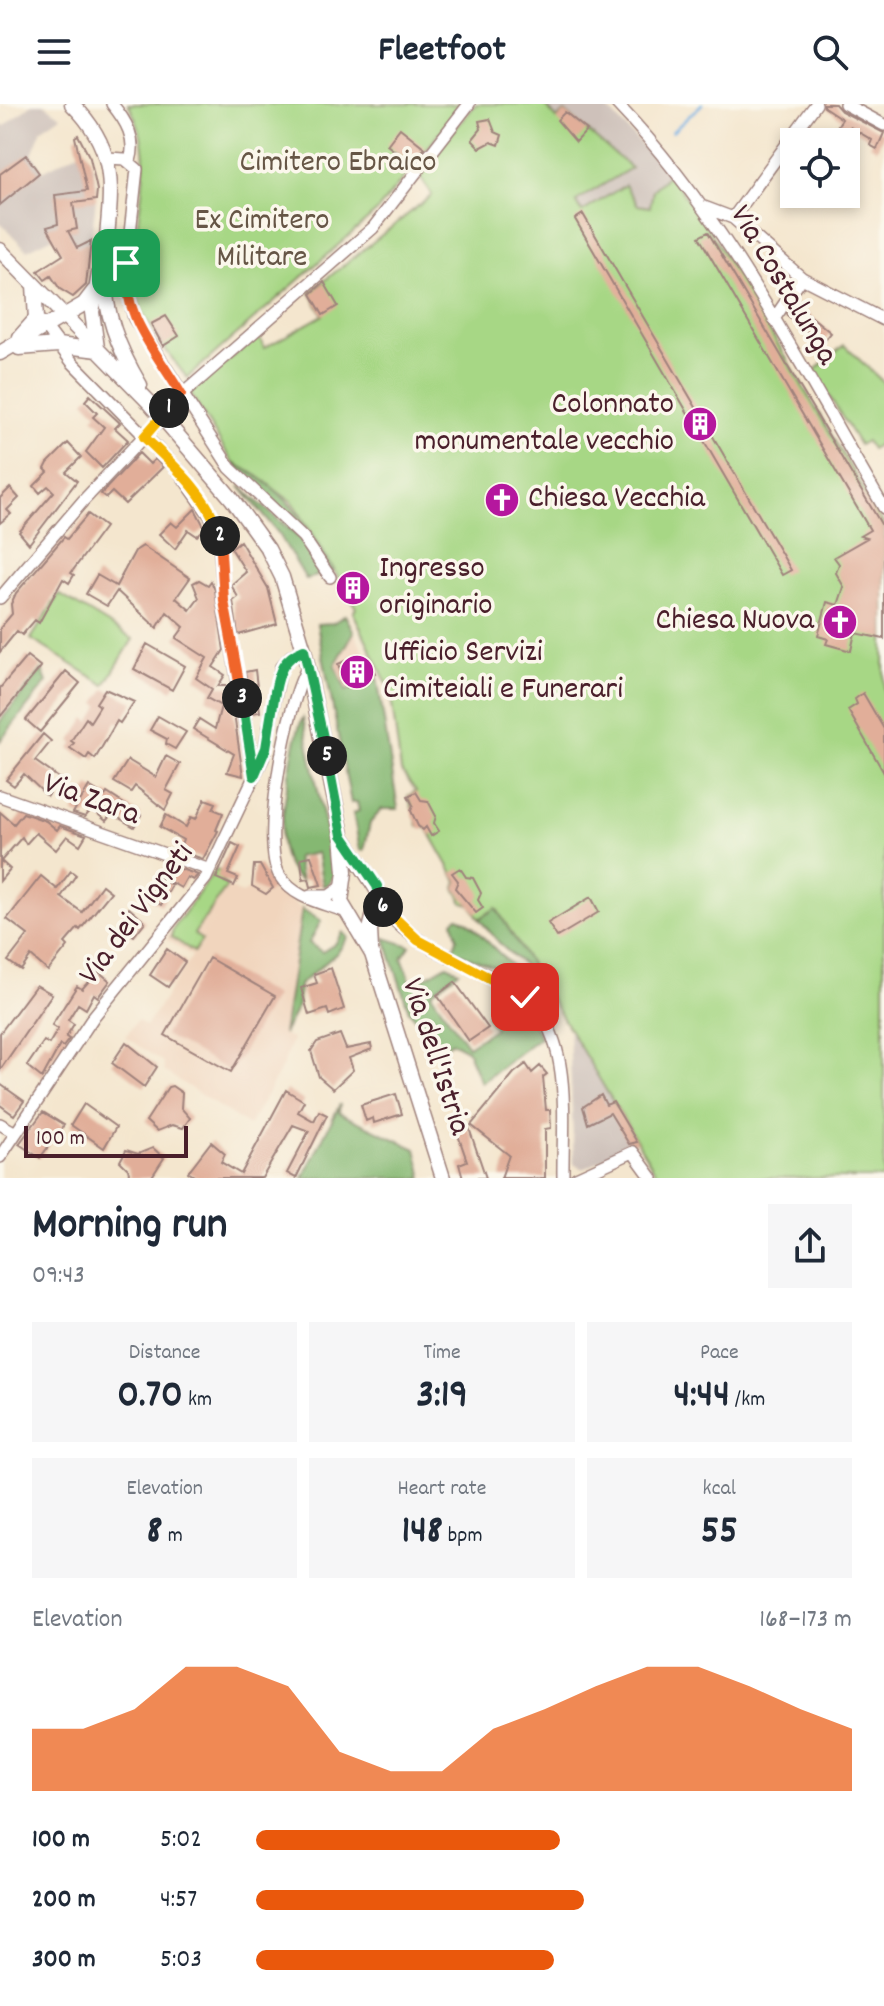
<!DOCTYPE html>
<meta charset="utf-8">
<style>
:root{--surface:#fff;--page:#f6f6f7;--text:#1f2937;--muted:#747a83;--accent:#ea580c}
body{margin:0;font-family:Dekko,sans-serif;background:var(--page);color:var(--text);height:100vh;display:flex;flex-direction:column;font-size:30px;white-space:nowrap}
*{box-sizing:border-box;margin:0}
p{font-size:26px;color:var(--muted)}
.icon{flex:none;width:44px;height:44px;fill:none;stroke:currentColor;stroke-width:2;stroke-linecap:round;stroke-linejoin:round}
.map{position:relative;height:1074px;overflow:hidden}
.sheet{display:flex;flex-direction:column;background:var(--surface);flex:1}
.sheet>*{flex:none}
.buttons{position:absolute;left:780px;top:24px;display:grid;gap:16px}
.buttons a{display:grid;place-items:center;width:80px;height:80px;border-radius:0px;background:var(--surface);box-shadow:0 4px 12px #0003;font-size:40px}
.scale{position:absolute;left:24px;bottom:20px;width:164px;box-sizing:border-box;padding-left:8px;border:4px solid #4a1f2b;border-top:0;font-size:22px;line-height:28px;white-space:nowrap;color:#4a1f2b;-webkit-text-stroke:6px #fbf7ec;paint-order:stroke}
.pin{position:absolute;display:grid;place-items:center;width:68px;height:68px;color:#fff;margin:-34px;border-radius:16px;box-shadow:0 4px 12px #0006}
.km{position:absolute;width:40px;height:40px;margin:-20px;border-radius:50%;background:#222;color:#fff;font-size:22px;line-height:40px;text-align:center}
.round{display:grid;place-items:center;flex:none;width:84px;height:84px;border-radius:0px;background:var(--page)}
.head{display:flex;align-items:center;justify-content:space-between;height:136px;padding:0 32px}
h1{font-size:44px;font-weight:700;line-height:60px}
.stats{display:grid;grid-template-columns:repeat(3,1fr);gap:12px;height:136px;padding:8px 32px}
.stats div{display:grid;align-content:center;border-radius:0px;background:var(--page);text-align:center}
.stats b{font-size:40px;font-weight:700}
.stats small{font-size:22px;font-weight:400}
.stats p{font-size:22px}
.chart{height:224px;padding:16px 32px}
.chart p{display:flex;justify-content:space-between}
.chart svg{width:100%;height:144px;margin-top:8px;fill:var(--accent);opacity:.7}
ul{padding:0 32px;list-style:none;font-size:26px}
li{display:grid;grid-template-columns:128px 96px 1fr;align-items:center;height:60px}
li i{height:20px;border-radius:10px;background:var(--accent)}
header{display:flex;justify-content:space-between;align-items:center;height:104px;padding:0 32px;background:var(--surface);font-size:36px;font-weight:700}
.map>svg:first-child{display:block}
.built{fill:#f1d5bd}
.industrial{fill:#cec1ba}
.green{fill:#a7d785;stroke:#787b58;stroke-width:2}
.forest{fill:#85b872;stroke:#686c4e;stroke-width:2}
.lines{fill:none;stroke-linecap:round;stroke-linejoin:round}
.stream{stroke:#6fade2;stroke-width:3}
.building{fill:#e1ae99}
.minor-casing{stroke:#9f827c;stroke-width:14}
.major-casing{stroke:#9f827c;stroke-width:17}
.minor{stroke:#fff;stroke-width:11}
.major{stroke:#fff;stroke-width:14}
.minor-bridge-casing{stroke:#9f827c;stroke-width:14;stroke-linecap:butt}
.minor-bridge{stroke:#fff;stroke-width:11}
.split-1-casing{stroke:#fff;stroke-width:16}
.split-2-casing{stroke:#fff;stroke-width:16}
.split-3-casing{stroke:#fff;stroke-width:16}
.split-4-casing{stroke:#fff;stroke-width:16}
.split-5-casing{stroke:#fff;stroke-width:16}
.split-6-casing{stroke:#fff;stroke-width:16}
.split-7-casing{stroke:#fff;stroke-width:16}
.split-1{stroke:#f0652b;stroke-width:10}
.split-2{stroke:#f5b400;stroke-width:10}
.split-3{stroke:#f0652b;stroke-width:10}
.split-4{stroke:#22a559;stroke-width:10}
.split-5{stroke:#22a559;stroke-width:10}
.split-6{stroke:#22a559;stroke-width:10}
.split-7{stroke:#f5b400;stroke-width:10}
.labels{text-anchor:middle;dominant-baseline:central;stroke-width:7;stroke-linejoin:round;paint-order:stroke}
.park-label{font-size:32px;fill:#665646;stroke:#fbf7ec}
.street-label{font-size:32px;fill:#4a1f2b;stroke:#fbf7ec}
.poi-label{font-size:32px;fill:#4a1f2b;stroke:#fbf7ec;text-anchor:start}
</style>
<header><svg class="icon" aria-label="menu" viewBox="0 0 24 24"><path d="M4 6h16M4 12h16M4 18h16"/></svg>Fleetfoot<svg class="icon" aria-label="search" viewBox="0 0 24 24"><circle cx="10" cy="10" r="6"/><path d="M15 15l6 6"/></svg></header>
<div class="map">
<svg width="884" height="1074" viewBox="0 0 884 1074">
<rect width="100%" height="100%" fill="#fbf7ec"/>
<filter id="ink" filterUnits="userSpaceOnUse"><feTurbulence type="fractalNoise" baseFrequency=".0125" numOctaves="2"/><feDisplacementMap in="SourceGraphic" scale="16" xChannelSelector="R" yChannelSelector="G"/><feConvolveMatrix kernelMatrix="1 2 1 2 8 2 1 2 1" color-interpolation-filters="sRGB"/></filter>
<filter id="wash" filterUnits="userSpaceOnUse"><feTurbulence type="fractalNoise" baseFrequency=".006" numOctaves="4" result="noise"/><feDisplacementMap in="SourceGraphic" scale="32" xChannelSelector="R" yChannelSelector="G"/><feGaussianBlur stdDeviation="1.8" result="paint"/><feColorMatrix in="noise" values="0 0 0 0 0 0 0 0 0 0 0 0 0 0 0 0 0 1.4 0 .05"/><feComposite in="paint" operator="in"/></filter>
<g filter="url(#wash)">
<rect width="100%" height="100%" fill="#f4e6ce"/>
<path class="built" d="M354,528L377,573L346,587L335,561Z
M216,765L225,770L221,779L242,790L252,782L266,790L273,784L302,805L283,930L292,935L283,961L249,1022L164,967L163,958L125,933L137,916L146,922L192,852L166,835Z"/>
<path class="industrial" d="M32,0H44L61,12L42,25L32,50L43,67L85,45L93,63L97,86L91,137L77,144L70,131L66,133L61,129L27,146L0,119V19L5,22Z
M544,0H603L669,70L653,86L650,103L638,101L582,108L576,98L631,63L565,8L557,16Z
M569,925L637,1038L583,1065L574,1060Z"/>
<path class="green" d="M128,0H463L377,107L187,274C170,251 146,223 138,195C120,128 167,66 128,0Z
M476,0H544L557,15L565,8L631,64L576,97L582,108L625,81L638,101L650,103L653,86L669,70L710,127L747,187L884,421V1074H659L497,805L479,815L471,801L463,799L455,784L457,777L427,724L418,722L408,692L416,687L401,667L390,586L353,508L356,504L299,408L291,397L247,366L233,359L190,289L259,231L264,244L323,211L310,188L432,91L418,70Z
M844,241L884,279V322L878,341L871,345L866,337L859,341L814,267Z
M59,490L133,535L105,581L31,535Z
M216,765L225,770L221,778L227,782L194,830L202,836L194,848L171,833L173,825Z"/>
<path class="forest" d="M233,359C284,381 307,420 334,466L330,468Z
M240,382L301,436L324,470L306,475L279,430Z
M345,511L354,528L335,561L346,587L377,573L398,705H382L370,719L364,747L360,746L353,709L359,707L357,698L351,699L317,520L333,519Z
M42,566L47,578L0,637V617Z
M303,614L335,769L329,780L323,782L317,749L296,753L301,777C288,768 281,749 281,733C282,713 294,627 303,614Z
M496,804L539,875L502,842L479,815Z
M302,805L321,817L309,839L322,848L335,840L343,828L348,833L338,848L299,881L298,901L283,930Z
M458,813L468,818L538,888L511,869L453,847L457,834L453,817Z
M385,834L410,842L402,854L412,881L447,861L459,867L431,889L468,942L495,924L486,911L512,895L529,913L540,933L481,979L467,946L452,938L443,945L409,907Z
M340,1000L339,1009L416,1045L423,1074H303Z"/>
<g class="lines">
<path class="stream" d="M672,28L702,0"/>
</g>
<g id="blocks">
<path class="building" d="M824,0H835L841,7L884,29L877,45L870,41L872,36L850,23L847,27L838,21L842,15L824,3Z
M565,8L587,26L576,38L557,16Z
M490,15L495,28L502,31L499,41L491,38L480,44L472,36L481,25L479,17Z
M400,24L425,44L415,56L407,51L404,54L387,41Z
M78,31L90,54L97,86L96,96L73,99L77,125L68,127L77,144L91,137L86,181L73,193L60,185L51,172L45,176L38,167L63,151L47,123L58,120L55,91L87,87L75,33Z
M26,51L39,69L0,101V70Z
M583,110L791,466L782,471L575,115Z
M708,128L884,425V535L855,529L851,547L826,540L828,535L818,532L827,498L838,501L844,483L836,469L839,460L834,453L867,434L860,432L870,426L699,133Z
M324,178L338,202L323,211L311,190Z
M795,199L831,229L822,240L787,211Z
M166,212L179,232L163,242L151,220Z
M90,291L120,319L115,324L128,336L102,364L86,348L104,323L93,313L97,309L85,297Z
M68,339L81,353L66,368L77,377L29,440L19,428L54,388L48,382L40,389L34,382L48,368L45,365L48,359Z
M139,349L150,360L155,355L163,363L125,400L112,388L106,394L101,390Z
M499,383L503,389L509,385L515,395L507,398L512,405L504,410L499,403L493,408L488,398L494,395L490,388Z
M10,384L19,394L7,406L11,410L0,419V394Z
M195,405L205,424L197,432L188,426L175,445L159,430L171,418L177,423Z
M88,410L105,423L71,469L74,471L69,479L63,475L39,519L35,516L22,531L17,527L0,548V524L12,510L11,500L16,489L64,433L67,435Z
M240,437L268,484L277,520L238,531L233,497L238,493L231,481L246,468L231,444Z
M143,442L190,474L176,494L190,506L199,494L193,479L199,476L208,481L211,477L215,486L224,546L213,563L225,571L218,582H230L243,672L227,668L234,650L193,625L199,615L215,625L221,602L207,594L212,585L196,574L207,554L176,534L184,523L167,508L157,524L117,487L107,502L86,490L97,471L116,482L135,447Z
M355,470L365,488L351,496L340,479Z
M147,540L185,562L172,586L134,565Z
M27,552L41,563L0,613V584Z
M352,554L356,563L369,557L375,569L346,583L338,560Z
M255,566L260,608L252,609L245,568Z
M66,567L80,579L40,628L26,616Z
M105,585L134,598L120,619L117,617L95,655L89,650L86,655L70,644L74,639L71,637L86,614L90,618L100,602L96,599Z
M863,589L884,625V669L848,606L857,600L855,595Z
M158,612L186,628L175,645L166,640L167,635L150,626Z
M43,630L51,637L35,657L59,674L47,692L24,670L14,682L6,676Z
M166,652L180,660L166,686L173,690L165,706L135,682L131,688L114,678L128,656L156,673Z
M89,682L105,692L107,689L141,711L134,723L112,710L106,717L92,705L85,713L73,709Z
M416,688L421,696L428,697L436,712L434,719L439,727L431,732L426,723L423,726L418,722L411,707L413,701L408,692Z
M205,695L216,699L213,705L223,709L216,726L218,727L203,755L183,748L180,744L183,736L160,723L166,711L186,723L191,713L196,715Z
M0,708L14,720L23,709L46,717L57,726L60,722L86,731L80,741L67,732L56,746L36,729L26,740L22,733L1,757L10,765L0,777Z
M232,739L240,743L228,770L238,774L234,782L216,774Z
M311,752L321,781L311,783L309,775L303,776L301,754Z
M254,761H260L273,784L266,790L252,782Z
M175,763L198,771L193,776L187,773L181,784L167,776Z
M460,764L466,773L473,774L481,789L478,796L483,804L476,809L455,784L458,777L452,769Z
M71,767L76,771L61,793L82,808L102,781L111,788L80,826L78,824L65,839L68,842L48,867L31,852L21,866L8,857L28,831L7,815L41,772L57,785Z
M158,774L172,781L161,801L147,793Z
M591,793L599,808L557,833L548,819Z
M129,804L145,818L134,832L118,822Z
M167,845L185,858L168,883L150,871Z
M209,854L275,892L231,968L165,931Z
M331,864L344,905L329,911L327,905L309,911L301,884L317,879L314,870Z
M98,867L110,877L98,893L94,890L86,905L78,900L68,916L74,920L66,933L69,935L63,943L60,941L42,974L27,962L44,937L49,940L58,925L52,921L77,882L82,885Z
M455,878L488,924L469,937L437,891Z
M36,881L52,890L0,966V929Z
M340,930L346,945L371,940L372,945L349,954L353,966L333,985L319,973L311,947L317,938Z
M126,938L157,963L144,983L112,959Z
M526,960L532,969L540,962L547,970L543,973L546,1006H550L551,1024L545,1025V1074H501L509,1051L471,1021L514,969Z
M0,980L24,997L14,1011L0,1001Z
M172,982L182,989L181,1004L190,1014L183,1024L172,1021L157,1027L146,1017L168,983Z
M286,986L304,997L298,1008L314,1017L319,1007L327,1011L296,1074L287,1069L309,1027L293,1021L262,1074H197L188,1068L211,1038L225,1050L221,1058L241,1070Z
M396,990L402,1010L374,1019L373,1014L366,1017L361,1001Z
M601,991L606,1001L613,998L637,1038L629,1040L610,1009L588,1020L583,1003Z
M84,1000L116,1023L104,1044L71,1021Z
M43,1008L64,1021L40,1054L19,1040Z
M469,1024L486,1074H463L459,1060L467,1057L457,1028Z
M153,1044L164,1054L151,1074H130L128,1065L120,1057L126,1046L138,1050Z"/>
</g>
</g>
<g filter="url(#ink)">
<use href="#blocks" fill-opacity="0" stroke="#9f827c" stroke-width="2"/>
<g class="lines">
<g class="minor-casing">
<path id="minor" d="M112,0C126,17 137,35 130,57
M617,0C730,118 802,265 884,404
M845,0L884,21
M107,54L125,55L137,65L125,175L134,214L230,364L303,433L330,473
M704,103L733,114L816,0
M733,114L802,174L884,216
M774,215L802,174
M42,218L72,258L178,366L218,423L224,497L254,671
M177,295L373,124L469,0
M0,494L83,397L147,329
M308,563C288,595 259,739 280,772C295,796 325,799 349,809
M0,692L210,766
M310,792H329L342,783
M379,798C398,826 426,842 456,856C479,868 506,878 526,894C574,934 562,1018 563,1074
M0,1020L16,1029
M0,1053L94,912L206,774L263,654L281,563L291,552L304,546
M576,1074L633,1048L652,1074"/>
</g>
<g class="major-casing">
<path id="major" d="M72,0C130,57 104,106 105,175C105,213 121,249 140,281
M0,146L150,299L232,395L268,445L282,473L304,546L342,731L345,768L341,798L372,850L443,1074
M20,233L36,215L34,181
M19,244L58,241L98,246
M97,244L92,208L99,170
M0,249L84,200L94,187
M344,735L379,789L370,826L371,845"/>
</g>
<use href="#minor" class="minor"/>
<use href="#major" class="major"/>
<g class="minor-bridge-casing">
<path id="minor-bridge" d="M151,325L174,299"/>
</g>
<use href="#minor-bridge" class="minor-bridge"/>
</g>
</g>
<g class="lines" filter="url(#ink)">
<g class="split-1-casing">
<path id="split-1" d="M126,159C122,212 156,247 181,290L169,304"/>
</g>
<g class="split-2-casing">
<path id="split-2" d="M169,304L144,333C172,360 210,392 220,432"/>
</g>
<g class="split-3-casing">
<path id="split-3" d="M220,432L224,497L242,594"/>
</g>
<g class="split-4-casing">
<path id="split-4" d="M242,594L254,672L266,644L275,588"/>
</g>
<g class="split-5-casing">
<path id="split-5" d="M275,588C279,567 283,554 304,546L327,652"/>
</g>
<g class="split-6-casing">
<path id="split-6" d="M327,652L342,731L377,782L383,803"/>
</g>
<g class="split-7-casing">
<path id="split-7" d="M383,803L418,836L525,893"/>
</g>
<use href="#split-1" class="split-1"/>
<use href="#split-2" class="split-2"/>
<use href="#split-3" class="split-3"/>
<use href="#split-4" class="split-4"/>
<use href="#split-5" class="split-5"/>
<use href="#split-6" class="split-6"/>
<use href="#split-7" class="split-7"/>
</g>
<defs>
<g id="building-disc" transform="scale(1.8)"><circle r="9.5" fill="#b5179e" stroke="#fbf7ec"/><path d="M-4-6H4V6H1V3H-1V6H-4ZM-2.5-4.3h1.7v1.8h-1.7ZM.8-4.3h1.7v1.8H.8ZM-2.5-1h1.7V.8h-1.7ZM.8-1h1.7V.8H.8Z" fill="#fff"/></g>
<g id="church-disc" transform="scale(1.8)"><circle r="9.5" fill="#b5179e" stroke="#fbf7ec"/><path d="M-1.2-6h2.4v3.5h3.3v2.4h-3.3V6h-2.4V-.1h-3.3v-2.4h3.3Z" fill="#fff"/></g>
</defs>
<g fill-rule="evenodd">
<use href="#building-disc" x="700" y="320"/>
<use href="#church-disc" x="502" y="396"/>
<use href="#building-disc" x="353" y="484"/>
<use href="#church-disc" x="840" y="518"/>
<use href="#building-disc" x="357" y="568"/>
</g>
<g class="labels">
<g class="park-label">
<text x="338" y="60">Cimitero Ebraico</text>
<text x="262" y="118">Ex Cimitero<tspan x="262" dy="37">Militare</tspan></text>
</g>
<g class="street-label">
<text transform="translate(782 182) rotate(59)">Via Costalunga</text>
<text transform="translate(91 697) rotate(20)">Via Zara</text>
<text transform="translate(138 811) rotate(-53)">Via dei Vigneti</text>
<text transform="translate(434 953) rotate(72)">Via dell'Istria</text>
</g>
<g class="poi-label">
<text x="674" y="302" text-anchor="end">Colonnato<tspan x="674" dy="37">monumentale vecchio</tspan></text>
<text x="528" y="396">Chiesa Vecchia</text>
<text x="379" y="466">Ingresso<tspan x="379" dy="37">originario</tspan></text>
<text x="814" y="518" text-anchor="end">Chiesa Nuova</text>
<text x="383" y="550">Ufficio Servizi<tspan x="383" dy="37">Cimiteiali e Funerari</tspan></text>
</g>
</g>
</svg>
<div class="buttons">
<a><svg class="icon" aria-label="locate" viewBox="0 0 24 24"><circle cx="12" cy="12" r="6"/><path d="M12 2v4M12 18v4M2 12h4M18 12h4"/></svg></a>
</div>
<div class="scale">100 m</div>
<div class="pin" style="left:126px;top:159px;background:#1e9e55"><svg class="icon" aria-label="arrive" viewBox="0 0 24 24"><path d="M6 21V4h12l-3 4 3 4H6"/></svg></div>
<div class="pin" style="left:525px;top:893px;background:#d93025"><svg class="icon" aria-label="check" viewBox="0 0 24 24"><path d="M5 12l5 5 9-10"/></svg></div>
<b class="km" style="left:169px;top:304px">1</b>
<b class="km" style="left:220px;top:432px">2</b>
<b class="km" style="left:242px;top:594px">3</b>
<b class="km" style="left:327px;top:652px">5</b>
<b class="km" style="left:383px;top:803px">6</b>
</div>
<section class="sheet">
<div class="head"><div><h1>Morning run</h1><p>09:43</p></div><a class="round"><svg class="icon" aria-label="share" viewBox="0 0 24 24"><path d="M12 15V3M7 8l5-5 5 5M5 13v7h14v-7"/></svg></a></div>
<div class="stats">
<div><p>Distance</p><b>0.70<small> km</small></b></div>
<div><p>Time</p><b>3:19</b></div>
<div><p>Pace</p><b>4:44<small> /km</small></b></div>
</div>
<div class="stats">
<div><p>Elevation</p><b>8<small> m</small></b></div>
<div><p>Heart rate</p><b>148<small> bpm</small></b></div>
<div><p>kcal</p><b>55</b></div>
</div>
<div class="chart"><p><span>Elevation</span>168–173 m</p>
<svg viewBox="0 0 160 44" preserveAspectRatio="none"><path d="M0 44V25L10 25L20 19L30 6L40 6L50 12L60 32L70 38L80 38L90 25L100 19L110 12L120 6L130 6L140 12L150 19L160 25V44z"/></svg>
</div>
<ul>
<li><b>100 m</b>5:02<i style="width:51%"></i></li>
<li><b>200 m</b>4:57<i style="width:55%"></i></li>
<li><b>300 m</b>5:03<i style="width:50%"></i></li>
</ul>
</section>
